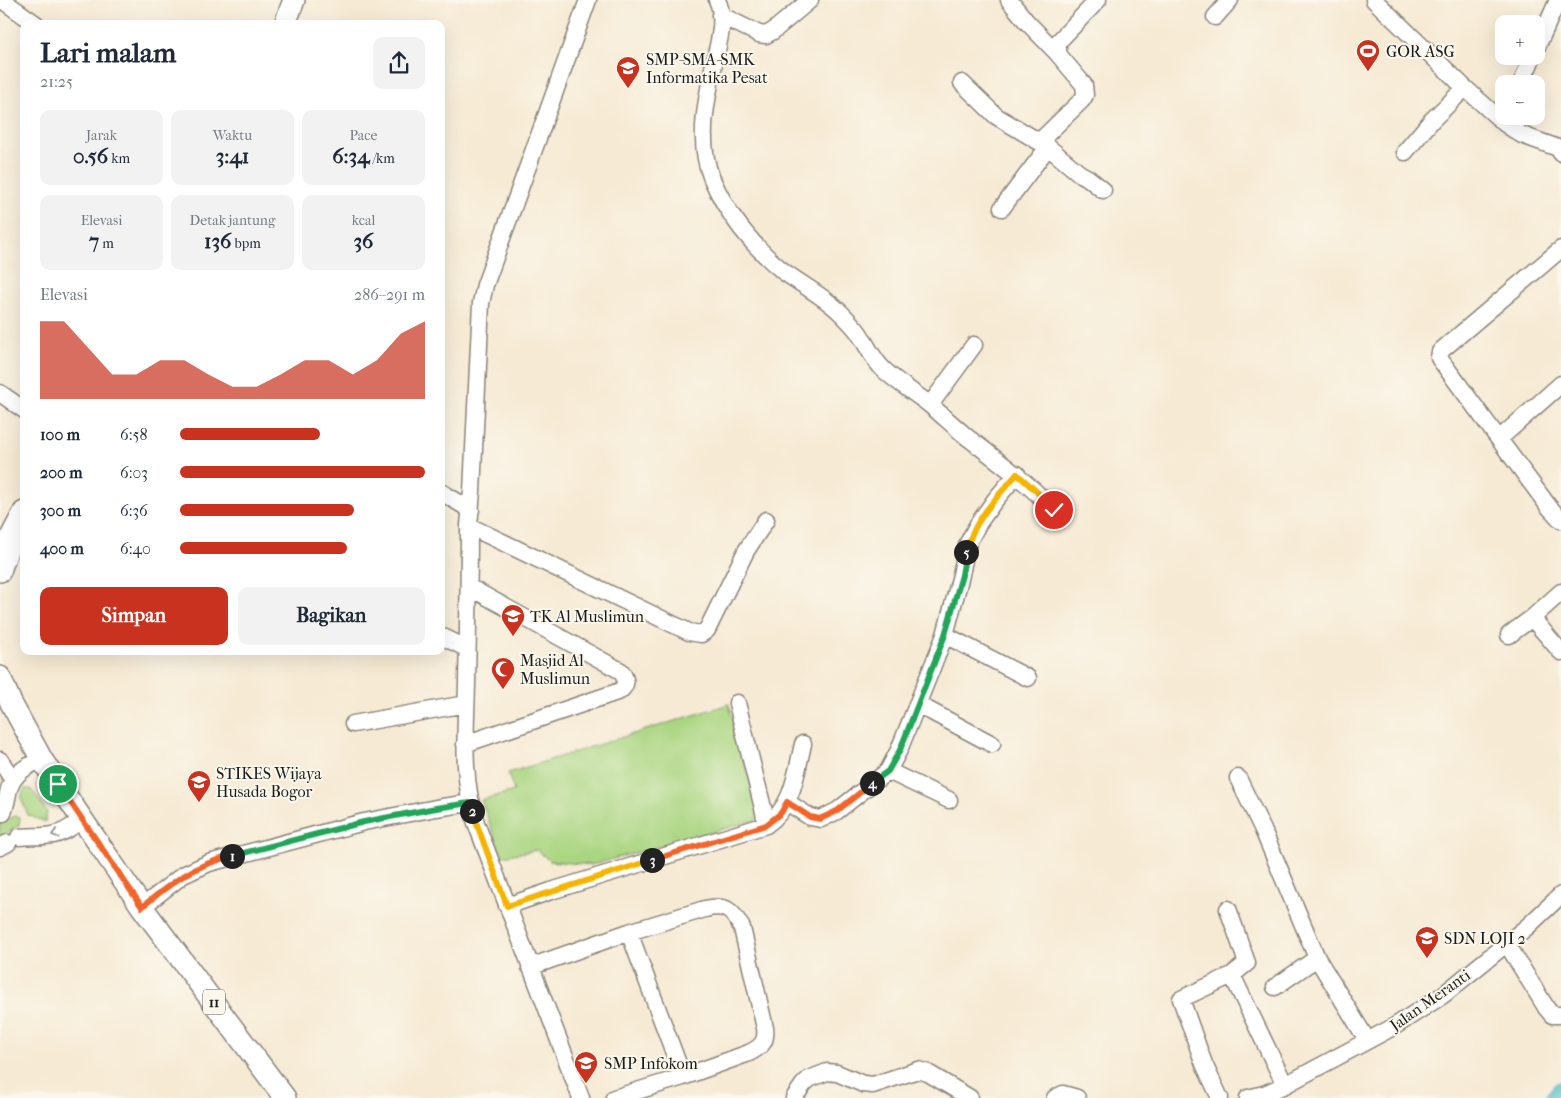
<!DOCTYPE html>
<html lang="id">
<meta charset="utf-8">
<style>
:root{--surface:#fff;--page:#f2f2f3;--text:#1f2937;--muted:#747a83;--accent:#c8321e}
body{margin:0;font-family:"IM FELL French Canon",serif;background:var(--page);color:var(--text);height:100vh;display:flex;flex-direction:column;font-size:19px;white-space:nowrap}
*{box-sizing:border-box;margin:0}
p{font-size:16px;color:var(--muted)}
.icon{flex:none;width:28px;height:28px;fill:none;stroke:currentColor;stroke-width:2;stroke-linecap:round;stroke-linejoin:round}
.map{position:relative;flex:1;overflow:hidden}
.drawer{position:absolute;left:20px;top:20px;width:425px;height:635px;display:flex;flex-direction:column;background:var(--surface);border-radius:10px;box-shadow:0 5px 20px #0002}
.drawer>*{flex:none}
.buttons{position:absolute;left:1495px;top:15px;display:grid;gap:10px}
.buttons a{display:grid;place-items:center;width:50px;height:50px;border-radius:10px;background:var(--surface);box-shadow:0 5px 20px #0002;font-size:25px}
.pin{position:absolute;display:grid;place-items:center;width:42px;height:42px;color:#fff;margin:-21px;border:2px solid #fff;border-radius:50%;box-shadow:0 1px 5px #0007}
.km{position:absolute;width:25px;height:25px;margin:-12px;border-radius:50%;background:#222;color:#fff;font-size:14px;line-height:25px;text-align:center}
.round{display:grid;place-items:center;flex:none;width:52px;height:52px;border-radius:10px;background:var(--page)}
.overview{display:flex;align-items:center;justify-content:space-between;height:85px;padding:0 20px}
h1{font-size:28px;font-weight:700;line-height:38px}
.metrics{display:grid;grid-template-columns:repeat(3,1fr);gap:8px;height:85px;padding:5px 20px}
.metrics div{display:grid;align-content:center;border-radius:10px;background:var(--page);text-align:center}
.metrics b{font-size:21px;font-weight:700}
.metrics small{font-size:14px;font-weight:400}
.metrics p{font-size:14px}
.chart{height:140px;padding:10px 20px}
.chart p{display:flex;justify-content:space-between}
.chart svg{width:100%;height:90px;margin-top:5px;fill:var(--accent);opacity:.7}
.button{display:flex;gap:10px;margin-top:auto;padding:10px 20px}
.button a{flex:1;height:58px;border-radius:10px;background:var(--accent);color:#fff;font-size:20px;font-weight:700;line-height:58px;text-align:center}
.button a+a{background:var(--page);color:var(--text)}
ul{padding:0 20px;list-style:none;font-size:16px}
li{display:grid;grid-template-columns:80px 60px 1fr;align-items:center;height:38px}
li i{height:12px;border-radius:6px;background:var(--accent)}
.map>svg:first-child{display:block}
.green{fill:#aad581;stroke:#63784e}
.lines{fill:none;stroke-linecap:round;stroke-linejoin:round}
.canal{stroke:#4ab8c4;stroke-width:18}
.minor-casing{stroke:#898378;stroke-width:19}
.major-casing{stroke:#898378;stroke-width:24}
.minor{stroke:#fff;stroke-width:16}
.major{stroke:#fff;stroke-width:21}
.oneway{stroke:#999}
.split-1-casing{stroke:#fff;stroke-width:10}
.split-2-casing{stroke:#fff;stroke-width:10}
.split-3-casing{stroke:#fff;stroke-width:10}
.split-4-casing{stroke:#fff;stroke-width:10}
.split-5-casing{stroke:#fff;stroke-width:10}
.split-6-casing{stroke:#fff;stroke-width:10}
.split-1{stroke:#f0652b;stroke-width:6}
.split-2{stroke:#22a559;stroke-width:6}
.split-3{stroke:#f5b400;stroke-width:6}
.split-4{stroke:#f0652b;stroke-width:6}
.split-5{stroke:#22a559;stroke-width:6}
.split-6{stroke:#f5b400;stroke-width:6}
.labels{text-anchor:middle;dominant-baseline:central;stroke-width:4;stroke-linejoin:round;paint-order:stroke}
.shield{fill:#fbf7ec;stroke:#5f5e5a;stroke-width:1}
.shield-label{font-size:15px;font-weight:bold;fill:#1c1c1c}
.poi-label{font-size:16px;fill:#1c1c1c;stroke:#fbf7ec;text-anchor:start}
.street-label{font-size:16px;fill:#1c1c1c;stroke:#fbf7ec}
</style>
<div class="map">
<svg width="1561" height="1098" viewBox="0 0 1561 1098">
<rect width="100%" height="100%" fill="#fbf7ec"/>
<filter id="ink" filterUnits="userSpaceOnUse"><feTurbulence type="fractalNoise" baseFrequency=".02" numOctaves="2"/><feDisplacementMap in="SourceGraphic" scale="10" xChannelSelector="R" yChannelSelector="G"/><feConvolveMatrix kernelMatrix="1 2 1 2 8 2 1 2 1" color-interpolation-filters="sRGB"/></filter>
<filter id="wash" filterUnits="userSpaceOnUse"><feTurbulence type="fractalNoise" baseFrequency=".0096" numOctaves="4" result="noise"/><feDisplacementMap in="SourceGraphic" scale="20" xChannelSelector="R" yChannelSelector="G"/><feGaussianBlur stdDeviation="1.12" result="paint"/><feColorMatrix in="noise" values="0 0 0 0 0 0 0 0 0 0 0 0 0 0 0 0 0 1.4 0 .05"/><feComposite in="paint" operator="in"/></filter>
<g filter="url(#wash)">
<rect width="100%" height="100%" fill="#f6ead4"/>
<path class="green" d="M729,704L758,812L756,820L591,865L550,861L537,850L502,856L481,800L514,791L508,773Z
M24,789H31L47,812L45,822L28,815L21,799Z
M15,816L20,817L19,825L0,838V824Z"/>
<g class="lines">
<path class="canal" d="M1554,1098L1561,1090"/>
</g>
</g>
<g filter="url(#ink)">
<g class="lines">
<g class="minor-casing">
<path id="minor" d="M2,0L36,24
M717,0C726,18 719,41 715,59C707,97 696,141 712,179C727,214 753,247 783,271C802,285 824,296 841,313C847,319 854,326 859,333C867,345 873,360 884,370C898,383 915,393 930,405C942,415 954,426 967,437C997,460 1027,482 1054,510
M1009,0L1026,21L1058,54L1084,85L1085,95L1082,100L1040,141
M1374,0L1465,88L1504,123L1522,135L1558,148L1561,153
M720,15L759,34L766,35L773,31L810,0
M1215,17L1230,0
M1536,49L1558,0
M1058,54V42L1098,0
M962,83L996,116L1048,147L1079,173L1088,178L1103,190
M1521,84L1533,56
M1405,152L1432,120L1465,88
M1002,208L1048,147
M1561,249L1443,349L1440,352L1439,358L1549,507L1561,520
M0,393L24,410
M930,405L974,345
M1499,439L1561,384
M441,492L471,510
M469,526L689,632L701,634L707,630L746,551L766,520
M1532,618L1561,652
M945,635L1028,678
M1509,635L1532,618L1561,592
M441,636L466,648
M737,703L764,812L766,825
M917,704L992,744
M353,724L466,704
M465,744L620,691C628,684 626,679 621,671L469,587
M0,760L13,780
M888,771L949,800
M1238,778L1263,830L1317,958L1367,1040
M787,802L810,817L821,819L837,811L888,771L899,750L945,635L961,575L967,545L978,524L995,500L1017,474
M3,813C6,806 7,797 9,789C14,773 27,765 42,760
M19,837C48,835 57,840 82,819
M0,847L8,843
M507,906L551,891L766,825C793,807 796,774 803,744
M142,907L183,875L209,863L364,822L436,808L470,803
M629,932L683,1077
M1507,944L1547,1009L1552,1015H1561
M530,967L629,932L705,909C726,904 732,910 742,928L765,1028C767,1042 761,1047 749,1053L683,1077L614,1098
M1232,975L1285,1085
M1275,987L1317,958
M581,1098L476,823C461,775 466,732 467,683C468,630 469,578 469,526L472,491L481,303L485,285L588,0
M794,1098L803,1085L809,1079L827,1072L837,1073L863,1084L873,1085L918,1070L928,1073L970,1098
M1055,1098L1063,1094L1077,1098
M1220,1098L1204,1064L1181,999L1232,975L1247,963L1228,909
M1248,1098L1264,1094L1285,1085L1395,1026L1443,995L1527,927L1561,895"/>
</g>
<g class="major-casing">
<path id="major" d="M285,24L294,0
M0,571L13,533L24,512
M0,677L11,703L42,760L58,784L142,907L285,1098"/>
</g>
<use href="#minor" class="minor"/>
<use href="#major" class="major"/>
</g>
<defs><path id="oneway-chevron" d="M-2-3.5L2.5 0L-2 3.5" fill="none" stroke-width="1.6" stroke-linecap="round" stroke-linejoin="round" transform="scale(1.25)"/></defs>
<use class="oneway" href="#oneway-chevron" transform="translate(55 834) rotate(164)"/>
</g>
<g class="lines" filter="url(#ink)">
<g class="split-1-casing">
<path id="split-1" d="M58,784L142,907C172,882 194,865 232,856"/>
</g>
<g class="split-2-casing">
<path id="split-2" d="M232,856L364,822L436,808L470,803L472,811"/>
</g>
<g class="split-3-casing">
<path id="split-3" d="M472,811L507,906L652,860"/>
</g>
<g class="split-4-casing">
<path id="split-4" d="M652,860L766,825L781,813L787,802L810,817L820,819L837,811L872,783"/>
</g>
<g class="split-5-casing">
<path id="split-5" d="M872,783L888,771L900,750L945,635L962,575L966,552"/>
</g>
<g class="split-6-casing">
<path id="split-6" d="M966,552C972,522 997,497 1017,474L1035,490L1054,510"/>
</g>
<use href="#split-1" class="split-1"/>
<use href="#split-2" class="split-2"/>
<use href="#split-3" class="split-3"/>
<use href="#split-4" class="split-4"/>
<use href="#split-5" class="split-5"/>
<use href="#split-6" class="split-6"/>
</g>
<defs>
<g id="stadium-pin" transform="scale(1.25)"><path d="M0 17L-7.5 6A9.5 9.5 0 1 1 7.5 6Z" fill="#c8321e" stroke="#fbf7ec"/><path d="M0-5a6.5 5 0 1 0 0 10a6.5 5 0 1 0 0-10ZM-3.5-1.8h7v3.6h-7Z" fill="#fff"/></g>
<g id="school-pin" transform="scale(1.25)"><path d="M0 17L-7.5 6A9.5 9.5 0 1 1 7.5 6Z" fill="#c8321e" stroke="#fbf7ec"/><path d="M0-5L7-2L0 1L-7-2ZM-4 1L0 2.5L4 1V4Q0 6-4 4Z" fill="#fff"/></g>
<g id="mosque-pin" transform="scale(1.25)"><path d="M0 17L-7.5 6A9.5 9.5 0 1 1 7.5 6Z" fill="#c8321e" stroke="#fbf7ec"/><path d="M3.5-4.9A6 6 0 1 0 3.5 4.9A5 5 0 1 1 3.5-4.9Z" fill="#fff"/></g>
<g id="university-pin" transform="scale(1.25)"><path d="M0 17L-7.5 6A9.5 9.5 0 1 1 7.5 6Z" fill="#c8321e" stroke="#fbf7ec"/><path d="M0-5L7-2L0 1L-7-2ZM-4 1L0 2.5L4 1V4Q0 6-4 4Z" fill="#fff"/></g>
</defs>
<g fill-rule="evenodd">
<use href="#stadium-pin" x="1368" y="51"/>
<use href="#school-pin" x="628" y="68"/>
<use href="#school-pin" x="513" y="616"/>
<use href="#mosque-pin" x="503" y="669"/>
<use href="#university-pin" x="199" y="782"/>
<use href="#school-pin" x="1427" y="938"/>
<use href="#school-pin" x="586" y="1063"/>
</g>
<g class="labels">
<rect class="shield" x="203" y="989.5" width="22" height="25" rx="4"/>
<g class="shield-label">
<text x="214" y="1002">11</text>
</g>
<g class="poi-label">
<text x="1386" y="51">GOR ASG</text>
<text x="646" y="59">SMP-SMA-SMK<tspan x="646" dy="18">Informatika Pesat</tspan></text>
<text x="530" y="616">TK Al Muslimun</text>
<text x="520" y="660">Masjid Al<tspan x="520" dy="18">Muslimun</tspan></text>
<text x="216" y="773">STIKES Wijaya<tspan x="216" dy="18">Husada Bogor</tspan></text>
<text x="1444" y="938">SDN LOJI 2</text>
<text x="604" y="1063">SMP Infokom</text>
</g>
<g class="street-label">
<text transform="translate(1430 1000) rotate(-35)">Jalan Meranti</text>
</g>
</g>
</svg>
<div class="buttons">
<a>+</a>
<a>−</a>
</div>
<div class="pin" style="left:58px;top:784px;background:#1e9e55"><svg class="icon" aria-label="arrive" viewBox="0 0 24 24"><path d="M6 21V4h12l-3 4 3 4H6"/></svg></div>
<div class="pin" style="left:1054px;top:510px;background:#d93025"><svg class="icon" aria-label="check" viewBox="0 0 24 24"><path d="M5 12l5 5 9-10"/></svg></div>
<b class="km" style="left:232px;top:856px">1</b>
<b class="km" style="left:472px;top:811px">2</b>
<b class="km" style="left:652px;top:860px">3</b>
<b class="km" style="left:872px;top:783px">4</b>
<b class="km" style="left:966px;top:552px">5</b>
<section class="drawer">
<div class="overview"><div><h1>Lari malam</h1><p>21:25</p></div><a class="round"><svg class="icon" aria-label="share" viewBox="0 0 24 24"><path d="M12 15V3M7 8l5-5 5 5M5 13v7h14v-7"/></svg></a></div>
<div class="metrics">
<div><p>Jarak</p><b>0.56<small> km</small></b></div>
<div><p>Waktu</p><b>3:41</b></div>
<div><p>Pace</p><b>6:34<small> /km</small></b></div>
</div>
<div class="metrics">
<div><p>Elevasi</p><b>7<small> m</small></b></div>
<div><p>Detak jantung</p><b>136<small> bpm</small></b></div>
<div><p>kcal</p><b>36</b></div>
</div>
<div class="chart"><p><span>Elevasi</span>286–291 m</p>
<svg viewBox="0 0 160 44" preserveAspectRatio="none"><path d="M0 44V6L10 6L20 19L30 32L40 32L50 25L60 25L70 32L80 38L90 38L100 32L110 25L120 25L130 32L140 25L150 12L160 6V44z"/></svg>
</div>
<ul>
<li><b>100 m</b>6:58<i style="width:57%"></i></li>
<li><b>200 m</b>6:03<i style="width:100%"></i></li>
<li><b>300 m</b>6:36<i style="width:71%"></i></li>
<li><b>400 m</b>6:40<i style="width:68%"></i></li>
</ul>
<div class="button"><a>Simpan</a><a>Bagikan</a></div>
</section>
</div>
